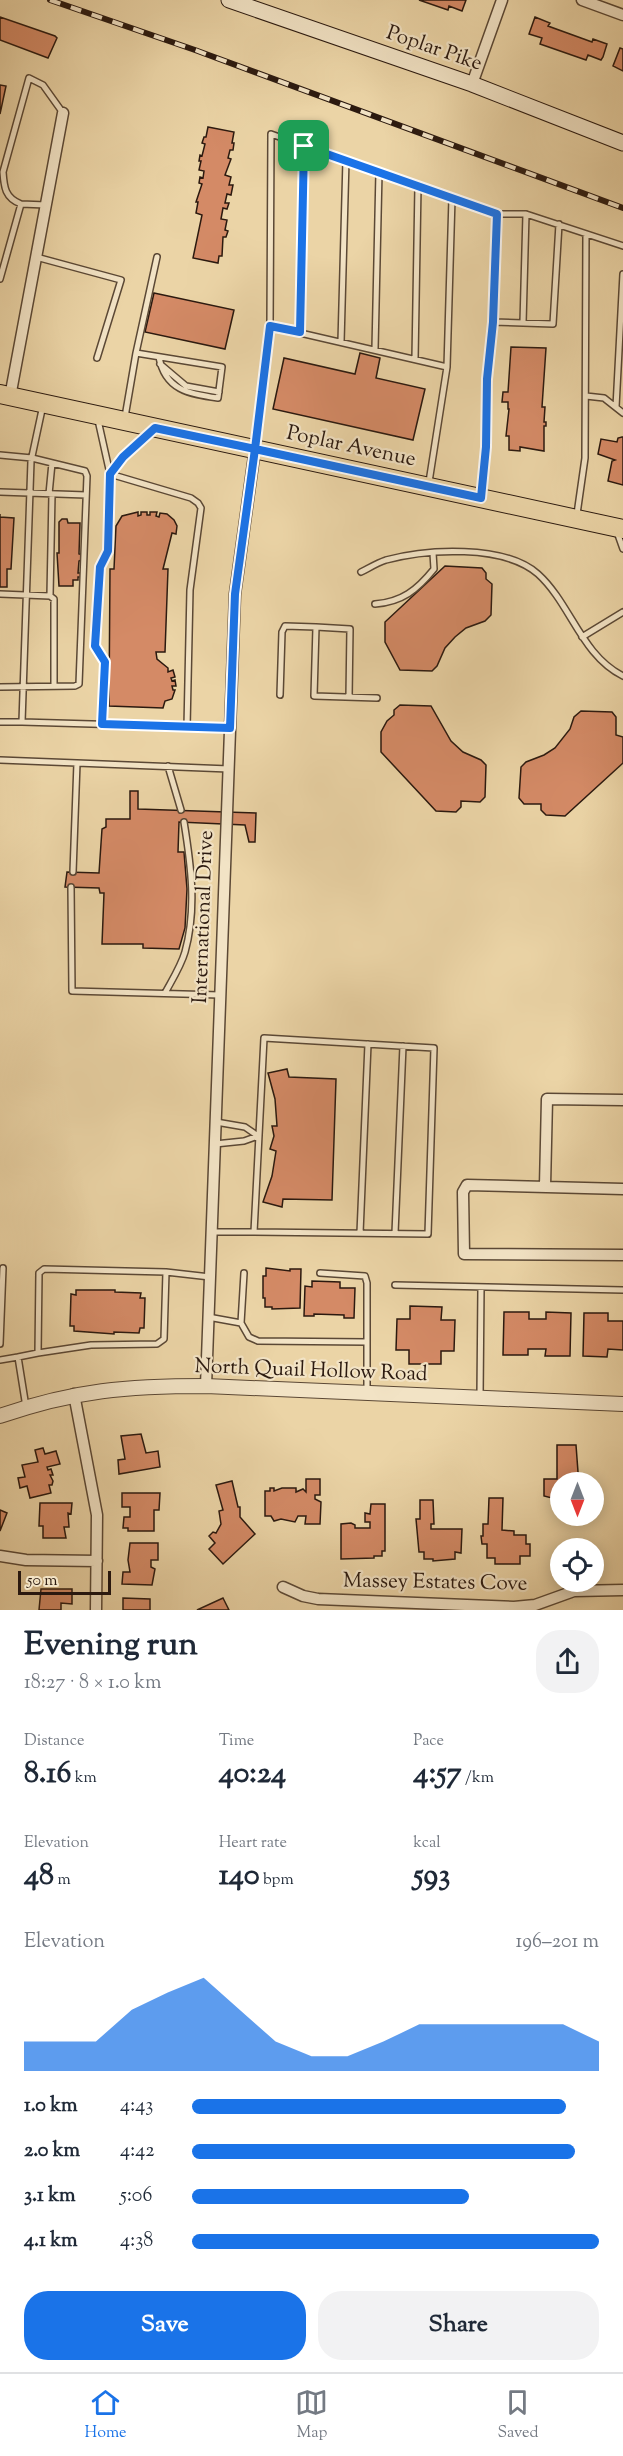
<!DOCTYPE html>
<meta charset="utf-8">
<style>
:root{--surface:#fff;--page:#f2f2f3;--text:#1f2937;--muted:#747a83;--line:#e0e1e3;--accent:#1a73e8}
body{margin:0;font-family:"Sorts Mill Goudy",serif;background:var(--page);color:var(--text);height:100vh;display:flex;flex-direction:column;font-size:22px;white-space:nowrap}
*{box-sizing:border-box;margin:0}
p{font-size:20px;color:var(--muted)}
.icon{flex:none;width:33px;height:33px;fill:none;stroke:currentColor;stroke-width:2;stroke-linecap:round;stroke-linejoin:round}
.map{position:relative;height:1610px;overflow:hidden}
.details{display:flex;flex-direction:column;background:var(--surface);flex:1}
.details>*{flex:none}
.needle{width:39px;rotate:180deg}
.tools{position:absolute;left:550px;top:1472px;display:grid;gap:12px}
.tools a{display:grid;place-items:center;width:54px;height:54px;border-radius:50%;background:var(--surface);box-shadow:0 3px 15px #0003;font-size:30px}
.scale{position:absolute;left:18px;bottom:15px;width:93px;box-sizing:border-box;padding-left:6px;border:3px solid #2b190f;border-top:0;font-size:16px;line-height:21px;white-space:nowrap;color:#2b190f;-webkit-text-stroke:4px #f2e3c5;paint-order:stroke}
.pin{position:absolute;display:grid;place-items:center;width:51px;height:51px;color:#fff;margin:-26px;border-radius:12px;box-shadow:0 3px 9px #0006}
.round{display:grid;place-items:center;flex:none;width:63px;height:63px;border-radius:24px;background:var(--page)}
.head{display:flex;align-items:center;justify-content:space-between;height:102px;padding:0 24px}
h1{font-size:33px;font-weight:800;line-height:45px}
.metrics{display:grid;grid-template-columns:repeat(3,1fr);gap:9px;height:102px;padding:6px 24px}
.metrics div{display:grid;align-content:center}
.metrics b{font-size:30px;font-weight:800}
.metrics small{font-size:16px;font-weight:400}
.metrics p{font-size:16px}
.chart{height:168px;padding:12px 24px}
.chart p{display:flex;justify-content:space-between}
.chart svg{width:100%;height:108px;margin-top:6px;fill:var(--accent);opacity:.7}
.action{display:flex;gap:12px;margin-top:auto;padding:12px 24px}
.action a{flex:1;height:69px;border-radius:24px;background:var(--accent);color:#fff;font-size:24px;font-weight:800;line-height:69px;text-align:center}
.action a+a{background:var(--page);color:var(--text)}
ul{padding:0 24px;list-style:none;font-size:20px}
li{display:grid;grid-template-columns:96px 72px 1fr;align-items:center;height:45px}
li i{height:15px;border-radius:8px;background:var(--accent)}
.tabs{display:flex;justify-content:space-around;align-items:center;height:84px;border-top:2px solid var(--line);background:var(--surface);font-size:16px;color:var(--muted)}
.tabs a{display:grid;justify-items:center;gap:3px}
.tabs .selected{color:var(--accent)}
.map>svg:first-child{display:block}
.building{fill:#d48a66;stroke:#2b190f;stroke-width:1.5}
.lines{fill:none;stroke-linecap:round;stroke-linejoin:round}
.service-casing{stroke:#5b4835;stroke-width:8}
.minor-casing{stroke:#5b4835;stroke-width:13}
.tertiary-casing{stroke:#5b4835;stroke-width:16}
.secondary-casing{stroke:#2b190f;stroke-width:17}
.primary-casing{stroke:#2b190f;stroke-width:20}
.service{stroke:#f2e3c5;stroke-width:5}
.minor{stroke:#f2e3c5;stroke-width:10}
.tertiary{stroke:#f2e3c5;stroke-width:14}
.secondary{stroke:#f2e3c5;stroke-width:15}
.primary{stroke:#ebd4a6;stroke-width:18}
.rail-casing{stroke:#2b190f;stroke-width:6}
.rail{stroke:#f2e3c5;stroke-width:4;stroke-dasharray:11;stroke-linecap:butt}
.route-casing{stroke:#fff;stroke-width:12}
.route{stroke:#1a73e8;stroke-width:8}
.labels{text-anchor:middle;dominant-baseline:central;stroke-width:4.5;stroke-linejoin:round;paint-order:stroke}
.street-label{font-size:21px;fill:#2b190f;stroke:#f2e3c5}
</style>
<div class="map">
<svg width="623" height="1610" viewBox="0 0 623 1610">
<rect width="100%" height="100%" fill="#ebd4a6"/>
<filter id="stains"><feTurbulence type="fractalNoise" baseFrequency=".00333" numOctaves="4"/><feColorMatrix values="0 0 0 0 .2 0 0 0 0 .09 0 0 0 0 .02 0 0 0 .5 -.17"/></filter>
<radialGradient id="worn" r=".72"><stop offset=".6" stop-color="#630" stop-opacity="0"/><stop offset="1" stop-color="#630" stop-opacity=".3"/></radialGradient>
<path class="building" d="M419,0H466L462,11L449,6L448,10Z
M0,17L55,36L57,38L48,58L0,40Z
M535,17L550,23L548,26L592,42L593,39L607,44L603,57L601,60L588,55L586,60L540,44L542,38L529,34Z
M620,48L623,49V71L613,66Z
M0,85L6,86L0,114Z
M208,127L234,132L232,143H234L233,150H230L228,158L231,159L225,175L231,177L229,185H233L231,195L227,194L225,203H229L227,209L223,208L221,219L227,220L225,230L228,231L226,237H223L222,256H219L218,263L193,258L202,215L196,213L198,202H196L202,184L199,183L200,177L203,178L204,171L199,170L201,161H199L200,155L202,156L205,144L202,143L204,137H206Z
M154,293L234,310L225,349L145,332Z
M511,347L546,348L542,407H545L544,422H546V426H544V451L520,447V451L509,450V436H506L509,409H508V402H502L503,392H508Z
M360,353L380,358L376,378L425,389L413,440L273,409L284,358L355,374Z
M622,437H623V485L608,481L612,461L615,460L598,454L601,439L617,442L618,438Z
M138,512V516L141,515V512H147V515H150V512H157L156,516L159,517L160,513L167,514L174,520L177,526L176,534L172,533L163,569H168L165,652H156L157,659L168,668V672L173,670L175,677L171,678L172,681L175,680L176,686H172L173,690H175L172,699L165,701L163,708L109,706L110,569H114L116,526L122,516Z
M0,514V517L14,518L11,569H7V587H0Z
M62,519H67L68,523H80L79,554L84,555V559L79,561L78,573H82V577H78V580H73V586H59L57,553H59V522Z
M445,566L482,568L486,573V579L492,584L491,615L485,621L466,628L455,637L445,648L437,666L432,671L400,670L385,642V622Z
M400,705L431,706L451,741L463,752L481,760L486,765L485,797L480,802L461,801V807L456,812L436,811L381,752V732L387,721L394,715V710Z
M581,711L612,712L616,717V735L623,737V763L565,816L546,815L541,810V804H524L519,798L521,767L526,762L544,755L555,748L570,729L574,717Z
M130,791H138V809L256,813L255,842H249L245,825L179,822L178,852H184L187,889L185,928L179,949L143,948V944H102L104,893H100L99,888L65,887L67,872L99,873L102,829L106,827V819H130Z
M287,1069L289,1077L336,1079L332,1200L283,1199L282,1207L263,1202L272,1176L276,1151L270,1149L274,1136L272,1126H277L275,1099L268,1073Z
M266,1268L290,1271V1269H301L300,1308L272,1309V1307H265V1298H263V1276H266Z
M312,1281L340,1282V1288H355L354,1318H344V1315L314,1314V1316H304L305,1286L312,1287Z
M76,1290H115V1292L141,1293L140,1298H145L144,1328H140L139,1333L114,1332V1334L74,1331V1326H70L71,1294L76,1295Z
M410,1306L442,1307L441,1320H455L454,1351H441V1364H409V1350H396L397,1319H410Z
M504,1312H529V1319H546V1312L571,1313L570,1356H545L546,1349H528V1355H503Z
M584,1313H608V1321H623V1350L608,1349L607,1357L583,1356Z
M141,1434L146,1453L158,1451L160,1467L119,1474L118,1460L125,1459L121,1436Z
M557,1445H576L578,1472L576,1479H584L583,1482H561V1504L560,1500L544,1496V1479H557Z
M43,1448L45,1454L56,1451L60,1464L47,1467L48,1470L51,1469L53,1475H50L53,1481L52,1485H49L51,1493L30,1498L27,1486L20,1488L18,1478L25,1477L22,1465L38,1462L35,1450Z
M306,1479H320V1495H315V1499L321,1502L320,1524H305L306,1516H298L295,1522L281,1519L274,1521L271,1516H265V1491H270V1488H274V1491L282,1488H296V1492L303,1489L306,1492Z
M232,1481L238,1507H240V1517L255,1534L223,1564L209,1549L215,1543L209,1536L213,1532L216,1533L221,1524L219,1511L223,1510L216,1485Z
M122,1493H160L159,1510H154V1531H128V1528H123L124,1517H130V1507H122Z
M489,1498H503L502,1530L514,1531V1535H526V1544H530V1556H520V1564H495V1558H487V1544H482L481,1536H483V1524H488Z
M420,1500H433L434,1524H431V1529H462L461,1553L455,1552V1559L433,1561V1559H424V1552H419L416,1519H420Z
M40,1503H72L71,1514L68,1513L69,1527H64L66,1538H43V1526H39Z
M371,1504H385V1551H382V1556H374V1558L341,1559V1524L351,1523L355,1525V1528H370V1522H365V1513L370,1514Z
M0,1510L7,1513L0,1531Z
M130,1543H158V1560H151V1567L155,1569L152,1585L122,1584L123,1572H130L128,1560Z
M41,1589H72V1604L61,1603V1610H39Z
M123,1598L150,1599V1610H123Z
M223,1598L229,1610H197Z"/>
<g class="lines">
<g class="service-casing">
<path id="service" d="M21,204C5,198 4,187 3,172L29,78L43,85L63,113
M36,257L121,280L97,358
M0,279L21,204L46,205
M493,322L497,214
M523,323L526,214
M270,326L271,134L497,214H526L623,246
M300,332L305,146
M341,342L346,160
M375,349L379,172
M136,353L157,257
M415,359L418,186
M160,364L186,386L219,392
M447,367L452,198
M586,396L604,398L623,413
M616,407L623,274
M125,417L136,353L222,367L218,398C189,394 165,390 159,357
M98,420L110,474
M256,446L270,326L447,367L429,482
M0,455L32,458L85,471L87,476L79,684L75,686L0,687
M110,474L123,457L151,432
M0,492L86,495
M49,494L52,463
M482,494C487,436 487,379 493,322L553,324L559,224
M577,514L585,458L586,234
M617,532L623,549
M361,572C369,568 377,563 386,560C426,549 504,544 538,574C571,604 581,655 623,676
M0,594L50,596L54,599V686
M50,596L52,494
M375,604C402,602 417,590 434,569L433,553
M316,627L350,629L349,697
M582,637L623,612
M280,695L282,632L285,626L316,627L314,696L377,698
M0,722H22L31,461L43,405
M22,722L230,728
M102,724L105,662L95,646L100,567L108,551L110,474L191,498L198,503L201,508L190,590L187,727
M0,760L77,763
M168,766L181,810
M73,872L77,763L229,769
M71,887L72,991L220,995
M165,993C172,980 181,966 185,952C197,909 191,865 184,822
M264,1038L434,1048L428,1234L254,1232Z
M216,1122L245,1127L258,1136
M215,1144L244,1141L258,1136
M211,1232H254
M360,1233L368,1044
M395,1233L403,1046
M320,1273L365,1276L367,1283V1342
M395,1285L623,1290
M208,1317L241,1323L249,1337L258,1341L367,1342V1394
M241,1323L244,1273
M0,1344L3,1268
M38,1353L91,1345L157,1344L164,1339L166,1272
M0,1360L18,1357
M480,1396L481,1287
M26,1407L18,1357L38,1353L39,1273L44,1269L166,1272L210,1277"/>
</g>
<g class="minor-casing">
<path id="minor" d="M582,0L623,15
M472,84L502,0
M10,397L63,113
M545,1186L547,1099L623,1100
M623,1189L467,1185L463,1192L464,1254L623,1255
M206,1386L235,594L255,449
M74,1394L97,1515L96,1610
M0,1556L26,1560L97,1561
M283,1587L303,1596L318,1599L514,1607L535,1605L574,1591L623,1590"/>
</g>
<g class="tertiary-casing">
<path id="tertiary" d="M0,1416C75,1390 128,1386 206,1386L623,1404"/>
</g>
<g class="secondary-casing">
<path id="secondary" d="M229,0L472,84L623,143"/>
</g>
<g class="primary-casing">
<path id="primary" d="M0,394L623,529"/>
</g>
<use href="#service" class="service"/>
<use href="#minor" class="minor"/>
<use href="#tertiary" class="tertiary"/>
<use href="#secondary" class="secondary"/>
<use href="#primary" class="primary"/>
<g class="rail-casing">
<path id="rail" d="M50,0L195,50L623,208"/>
</g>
<use href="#rail" class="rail"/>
</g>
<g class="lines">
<g class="route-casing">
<path id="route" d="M304,146L300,332L270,326L255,449L155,428L123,457L110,474L108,551L100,567L95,646L105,662L102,724L230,728L235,594L255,449L481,498L486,447L487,379L493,322L497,214L304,146"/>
</g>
<use href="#route" class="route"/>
</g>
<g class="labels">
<g class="street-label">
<text transform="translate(434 49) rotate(19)">Poplar Pike</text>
<text transform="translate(351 447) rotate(12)">Poplar Avenue</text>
<text transform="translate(204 917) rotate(-88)">International Drive</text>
<text transform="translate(311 1371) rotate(2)">North Quail Hollow Road</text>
<text transform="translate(435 1583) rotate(1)">Massey Estates Cove</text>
</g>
</g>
<rect width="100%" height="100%" filter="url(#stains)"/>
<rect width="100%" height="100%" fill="url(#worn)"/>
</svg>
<div class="tools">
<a><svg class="needle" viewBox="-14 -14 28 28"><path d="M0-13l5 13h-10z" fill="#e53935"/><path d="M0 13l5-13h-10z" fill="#747a83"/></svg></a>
<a><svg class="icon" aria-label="locate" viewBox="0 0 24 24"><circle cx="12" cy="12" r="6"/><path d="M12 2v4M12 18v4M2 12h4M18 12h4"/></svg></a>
</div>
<div class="scale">50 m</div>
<div class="pin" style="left:304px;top:146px;background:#1e9e55"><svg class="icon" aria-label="arrive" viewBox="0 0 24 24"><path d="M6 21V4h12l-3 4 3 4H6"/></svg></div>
</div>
<section class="details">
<div class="head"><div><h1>Evening run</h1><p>18:27 · 8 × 1.0 km</p></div><a class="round"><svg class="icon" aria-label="share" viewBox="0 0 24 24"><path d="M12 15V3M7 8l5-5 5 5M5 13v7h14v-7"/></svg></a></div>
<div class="metrics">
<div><p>Distance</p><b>8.16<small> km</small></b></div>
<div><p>Time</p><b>40:24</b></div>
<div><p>Pace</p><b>4:57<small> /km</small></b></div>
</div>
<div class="metrics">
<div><p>Elevation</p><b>48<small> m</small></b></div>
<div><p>Heart rate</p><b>140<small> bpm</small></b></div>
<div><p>kcal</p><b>593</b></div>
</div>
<div class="chart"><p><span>Elevation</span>196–201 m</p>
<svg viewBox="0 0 160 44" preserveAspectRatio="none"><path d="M0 44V32L10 32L20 32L30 19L40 12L50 6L60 19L70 32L80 38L90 38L100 32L110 25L120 25L130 25L140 25L150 25L160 32V44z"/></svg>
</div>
<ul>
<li><b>1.0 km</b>4:43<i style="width:92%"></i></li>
<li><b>2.0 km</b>4:42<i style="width:94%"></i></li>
<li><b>3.1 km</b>5:06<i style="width:68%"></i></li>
<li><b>4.1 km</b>4:38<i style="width:100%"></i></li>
</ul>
<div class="action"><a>Save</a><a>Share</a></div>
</section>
<nav class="tabs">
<a class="selected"><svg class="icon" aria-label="home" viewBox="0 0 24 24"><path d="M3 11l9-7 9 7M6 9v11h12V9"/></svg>Home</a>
<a><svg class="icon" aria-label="map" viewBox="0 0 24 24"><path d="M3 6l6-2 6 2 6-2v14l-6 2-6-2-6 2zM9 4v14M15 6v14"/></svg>Map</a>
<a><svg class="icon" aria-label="saved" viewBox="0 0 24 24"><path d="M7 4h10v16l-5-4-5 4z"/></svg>Saved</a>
</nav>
